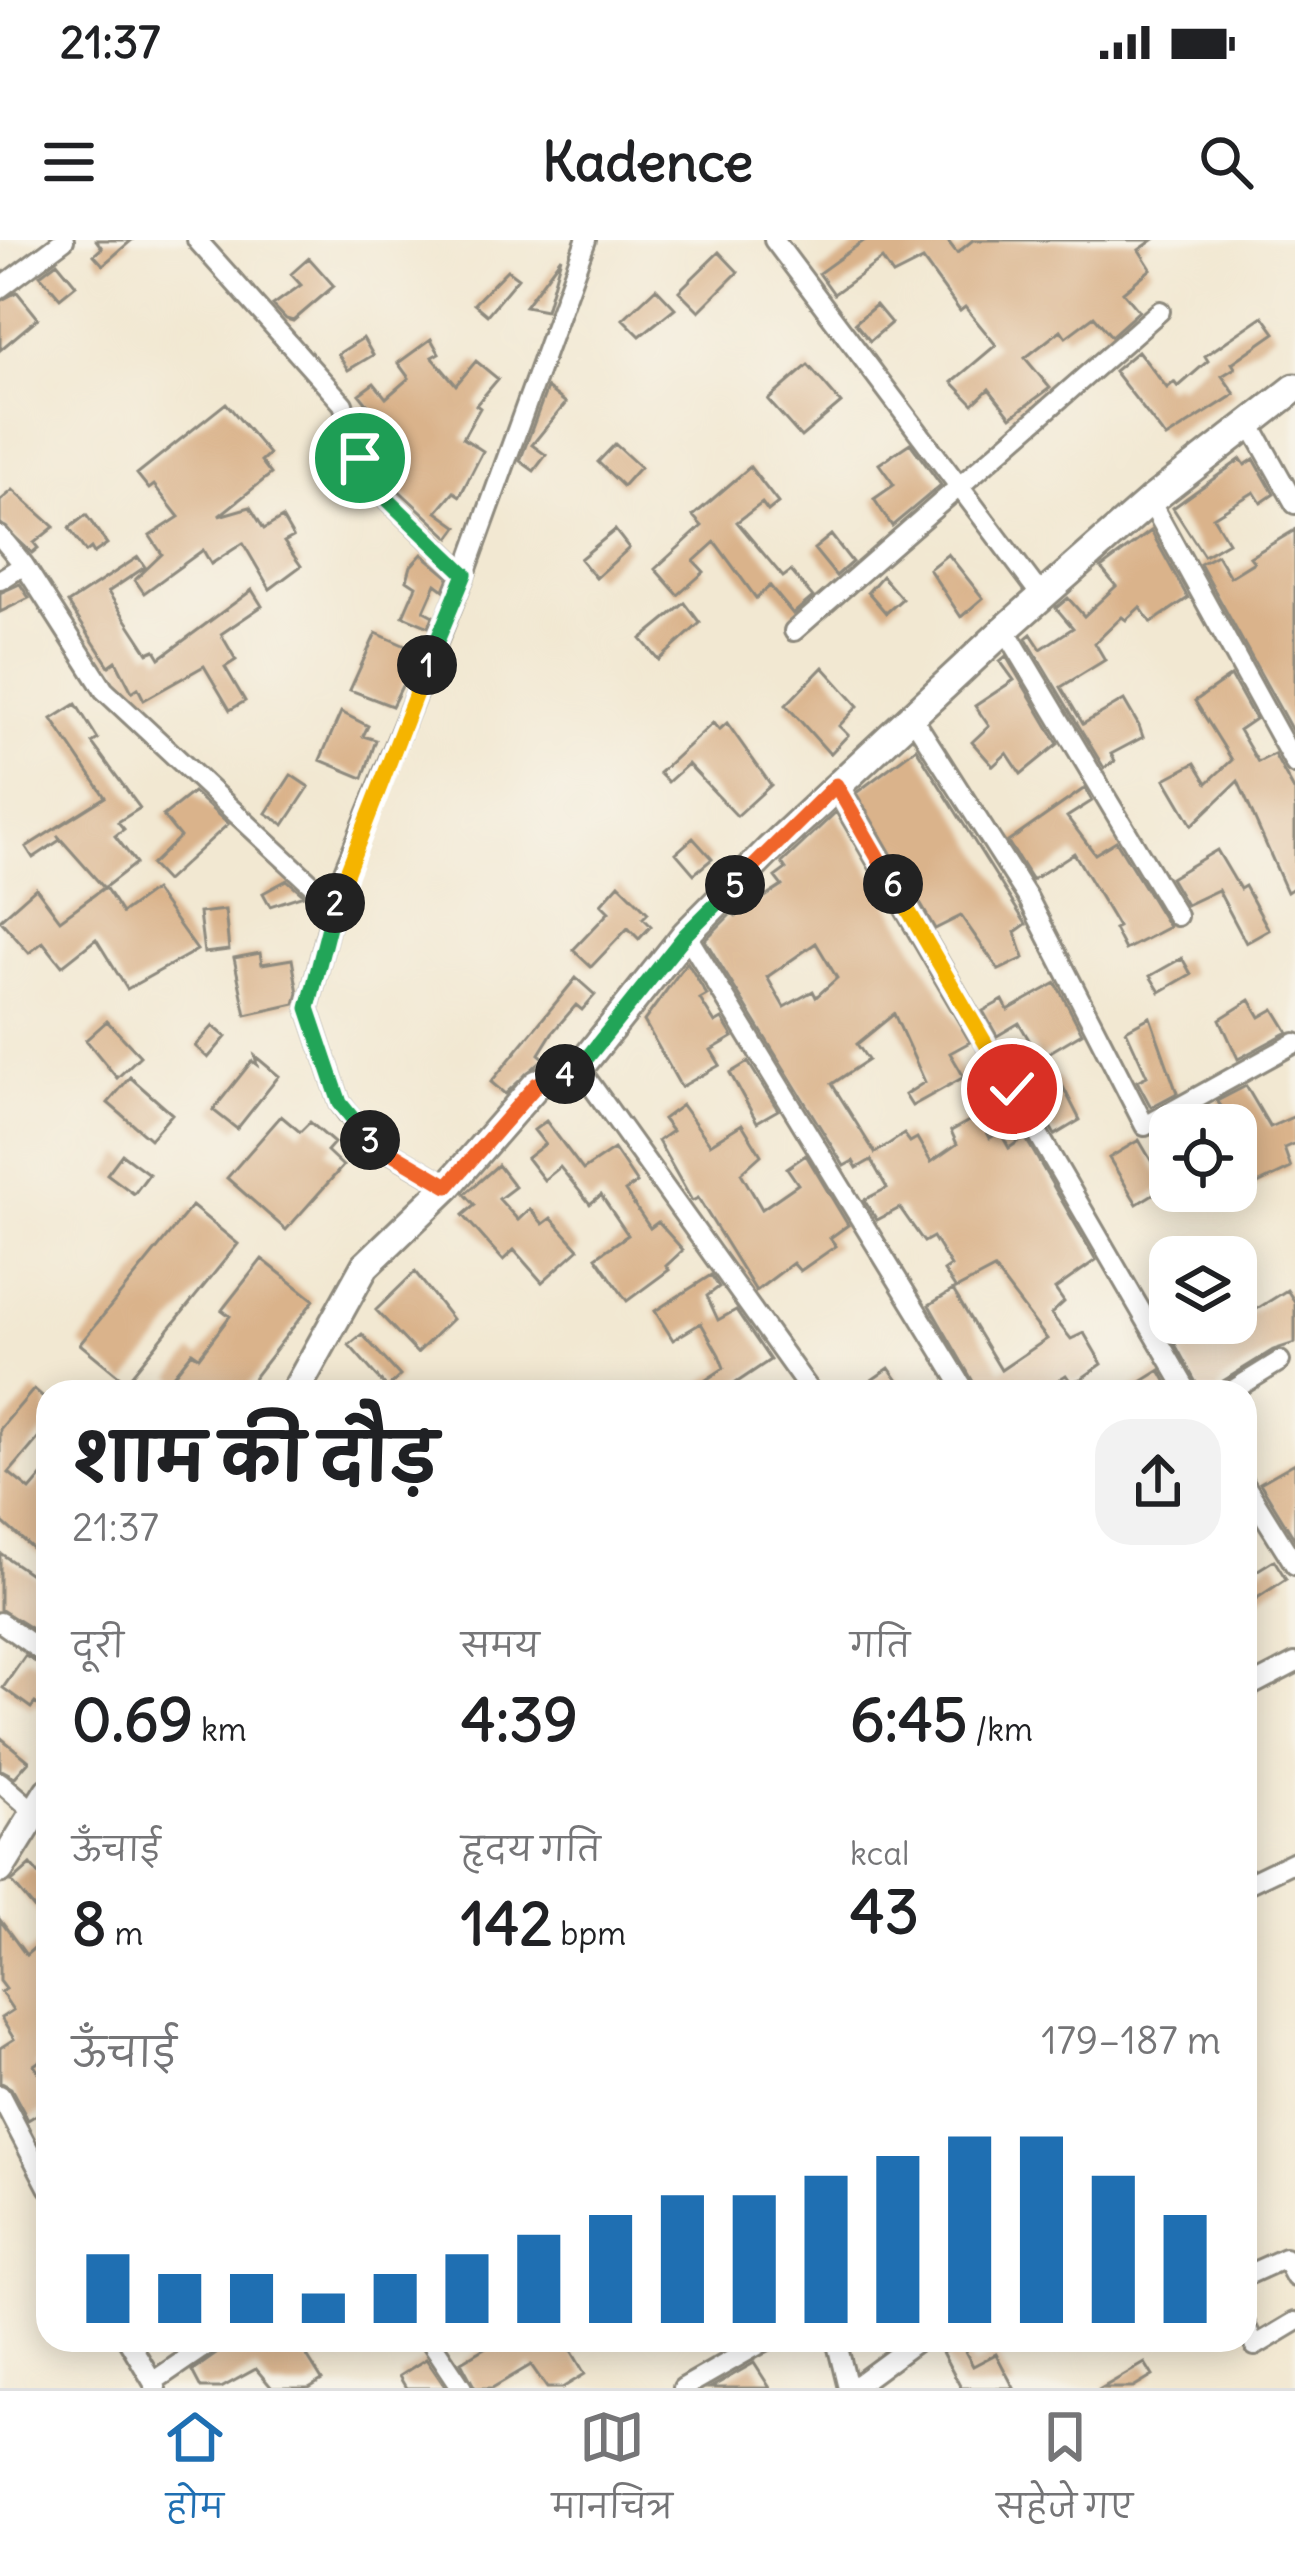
<!DOCTYPE html>
<html lang="hi">
<meta charset="utf-8">
<style>
:root{--surface:#fff;--page:#f2f2f2;--text:#202124;--muted:#757577;--line:#e0e0e0;--accent:#1f6fb2}
body{margin:0;font-family:Delius,"Playpen Sans Deva",sans-serif;background:var(--page);color:var(--text);height:100vh;display:flex;flex-direction:column;font-size:45px;white-space:nowrap}
*{box-sizing:border-box;margin:0}
p{font-size:39px;color:var(--muted)}
.icon{flex:none;width:66px;height:66px;fill:none;stroke:currentColor;stroke-width:2;stroke-linecap:round;stroke-linejoin:round}
.map{position:relative;flex:1;overflow:hidden}
.panel{position:absolute;left:36px;top:1140px;width:1221px;height:972px;display:flex;flex-direction:column;background:var(--surface);border-radius:36px;box-shadow:0 6px 30px #0003}
.panel>*{flex:none}
.controls{position:absolute;left:1149px;top:864px;display:grid;gap:24px}
.controls a{display:grid;place-items:center;width:108px;height:108px;border-radius:24px;background:var(--surface);box-shadow:0 6px 30px #0003;font-size:60px}
.pin{position:absolute;display:grid;place-items:center;width:102px;height:102px;color:#fff;margin:-51px;border:6px solid #fff;border-radius:50%;box-shadow:0 3px 12px #0007}
.km{position:absolute;width:60px;height:60px;margin:-30px;border-radius:50%;background:#222;color:#fff;font-size:33px;line-height:60px;text-align:center}
.round{display:grid;place-items:center;flex:none;width:126px;height:126px;border-radius:36px;background:var(--page)}
.head{display:flex;align-items:center;justify-content:space-between;height:204px;padding:0 36px}
h1{font-size:66px;font-weight:700;line-height:90px}
.stats{display:grid;grid-template-columns:repeat(3,1fr);gap:18px;height:204px;padding:12px 36px}
.stats div{display:grid;align-content:center}
.stats b{font-size:60px;font-weight:700}
.stats small{font-size:33px;font-weight:400}
.stats p{font-size:33px}
.chart{height:336px;padding:24px 36px}
.chart p{display:flex;justify-content:space-between}
.chart svg{width:100%;height:216px;margin-top:12px;stroke:var(--accent);stroke-width:6}
.status{display:flex;justify-content:space-between;align-items:center;height:84px;padding:0 60px;background:var(--surface);direction:ltr}
.status svg{height:33px;fill:currentColor}
header{display:flex;justify-content:space-between;align-items:center;height:156px;padding:0 36px;background:var(--surface);font-size:54px;font-weight:700}
.dock{display:flex;justify-content:space-around;align-items:center;height:168px;border-top:3px solid var(--line);background:var(--surface);font-size:33px;color:var(--muted)}
.dock a{display:grid;justify-items:center;gap:6px}
.dock .selected{color:var(--accent)}
.map>svg:first-child{display:block}
.building{fill:#dab38b;fill-rule:evenodd}
.lines{fill:none;stroke-linecap:round;stroke-linejoin:round}
.street-casing{stroke:#8e8a7e;stroke-width:24}
.secondary-casing{stroke:#8e8a7e;stroke-width:33}
.street{stroke:#fff;stroke-width:18}
.secondary{stroke:#fff;stroke-width:27}
.split-1-casing{stroke:#fff;stroke-width:24}
.split-2-casing{stroke:#fff;stroke-width:24}
.split-3-casing{stroke:#fff;stroke-width:24}
.split-4-casing{stroke:#fff;stroke-width:24}
.split-5-casing{stroke:#fff;stroke-width:24}
.split-6-casing{stroke:#fff;stroke-width:24}
.split-7-casing{stroke:#fff;stroke-width:24}
.split-1{stroke:#22a559;stroke-width:15}
.split-2{stroke:#f5b400;stroke-width:15}
.split-3{stroke:#22a559;stroke-width:15}
.split-4{stroke:#f0652b;stroke-width:15}
.split-5{stroke:#22a559;stroke-width:15}
.split-6{stroke:#f0652b;stroke-width:15}
.split-7{stroke:#f5b400;stroke-width:15}
</style>
<div class="status"><b>21:37</b><svg viewBox="0 0 49 12"><path d="M0 12V9h3v3zM5 12V6h3v6zM10 12V3h3v9zM15 12V0h3v12zM26 1h20v11H26zM47 4h2v5h-2z"/></svg></div>
<header><svg class="icon" aria-label="menu" viewBox="0 0 24 24"><path d="M4 6h16M4 12h16M4 18h16"/></svg>Kadence<svg class="icon" aria-label="search" viewBox="0 0 24 24"><circle cx="10" cy="10" r="6"/><path d="M15 15l6 6"/></svg></header>
<div class="map">
<svg width="1295" height="2148" viewBox="0 0 1295 2148">
<rect width="100%" height="100%" fill="#f7f3e8"/>
<filter id="ink" filterUnits="userSpaceOnUse"><feTurbulence type="fractalNoise" baseFrequency=".00833" numOctaves="2"/><feDisplacementMap in="SourceGraphic" scale="24" xChannelSelector="R" yChannelSelector="G"/><feConvolveMatrix kernelMatrix="1 2 1 2 8 2 1 2 1" color-interpolation-filters="sRGB"/></filter>
<filter id="wash" filterUnits="userSpaceOnUse"><feTurbulence type="fractalNoise" baseFrequency=".004" numOctaves="4" result="noise"/><feDisplacementMap in="SourceGraphic" scale="48" xChannelSelector="R" yChannelSelector="G"/><feGaussianBlur stdDeviation="2.7" result="paint"/><feColorMatrix in="noise" values="0 0 0 0 0 0 0 0 0 0 0 0 0 0 0 0 0 1.4 0 .05"/><feComposite in="paint" operator="in"/></filter>
<g filter="url(#wash)">
<rect width="100%" height="100%" fill="#f2e8d2"/>
<g id="blocks">
<path class="building" d="M96,0H132L103,25L94,15L102,8Z
M865,0H947L957,13L973,0H1153L1139,10L1151,29L1123,52L1139,71L1111,96L1094,76L1066,97L1061,90L1025,118L1050,148L1011,177L989,149L973,164L952,142L996,105L965,67L960,71L923,20L893,35L882,19L834,54L819,33Z
M719,12L738,32L699,71L679,51Z
M561,17L546,70L525,66L556,24Z
M309,18L334,46L293,81L286,79L273,65L301,45L291,34Z
M57,22L76,45L60,58L40,35Z
M507,30L518,38L487,75L474,64Z
M656,48L675,68L640,96L623,79Z
M17,52L38,78L0,110V61Z
M876,65L891,83L870,101L855,83Z
M1263,76L1275,93L1232,123L1235,128L1222,136L1235,154L1166,198L1114,131L1138,111L1167,148L1174,142L1178,147L1208,121L1205,116Z
M363,98L373,115L348,130L338,114Z
M431,99L439,113L432,117L456,145L476,121L498,139L476,165L480,168L463,198L483,211L460,256L454,252L437,272L458,287L450,298L390,242L362,181L373,171L359,154L374,143L386,158L409,138L398,123Z
M808,125L841,163L801,197L768,160Z
M547,148L566,163L532,205L546,215L534,231L520,221Z
M226,163L269,214L261,221L271,234L219,276L250,267L264,289L282,278L293,297L284,302L301,326L270,349L243,303L211,324L203,310L144,353L135,340L162,314L150,296L179,277L154,245L149,249L137,234Z
M910,203L941,245L892,286L874,259L894,245L879,224Z
M615,204L640,227L623,246L598,222Z
M1241,219L1245,225L1254,219L1274,254L1261,263L1254,252L1213,277L1228,302L1204,316L1173,268Z
M750,227L778,263L768,271L762,263L737,282L783,337L791,331L813,357L793,374L770,346L756,358L715,302L694,321L704,332L678,355L655,329L702,286L693,276Z
M13,250L54,287L34,303L38,308L32,313L0,283V261Z
M86,275L107,304L94,313L91,308L86,312L69,288Z
M615,290L629,308L596,338L580,319Z
M1295,290V496L1200,324L1217,315L1230,337L1254,322L1250,317Z
M1151,291L1188,358L1151,383L1140,367L1126,380L1122,377L1095,403L1105,420L1061,447L1083,484L1124,460L1139,486L1143,497L1111,514L1115,521L1104,528L1026,398L1031,394L1041,409L1073,388L1056,368L1068,358L1084,376L1116,346L1101,328Z
M831,295L852,322L836,336L814,309Z
M422,314L449,337L444,350L436,344L424,371L433,376L429,387L403,376L416,346L407,340L411,326Z
M948,314L983,358L961,377L929,329Z
M138,317L145,327L108,352L148,413L155,410L160,418L252,350L262,366L221,394L236,420L225,427L245,461L230,470L204,426L144,460L138,448L132,452L116,421L109,426L68,363Z
M882,336L902,359L886,373L868,352Z
M20,344L29,358L0,372V353Z
M685,363L700,383L659,420L641,399Z
M376,393L419,412L392,466L350,450Z
M1006,416L1058,504L1021,534L1007,513L993,526L972,502L989,486L975,466L1014,440L1000,421Z
M823,427L858,466L839,486L848,495L830,514L786,465Z
M1231,436L1255,479L1239,490L1258,522L1274,514L1295,552V647L1287,652L1238,541L1192,585L1165,539L1195,523L1207,543L1232,520L1195,461Z
M76,464L98,499L92,503L140,568L118,582L124,589L115,596L136,623L104,648L57,595L60,600L33,618L26,607L105,557L52,479Z
M341,472L368,486L363,496L376,500L363,538L320,520Z
M713,483L719,490L727,483L771,545L737,576L688,524L668,542L659,533Z
M916,508L1026,684L1015,692L1024,718L999,730L961,676L935,689L856,553Z
M291,535L309,547L284,585L266,573Z
M1085,548L1092,561L1067,577L1095,614L1116,601L1169,687L1125,710L1114,689L1118,687L1074,613L1032,640L1008,602Z
M193,552L228,584L166,641L151,625L180,597L163,576Z
M836,572L970,802L950,813L964,837L912,866L905,855L925,842L894,774L857,804L868,820L832,844L875,913L904,894L910,902L917,898L931,922L957,904L951,891L978,876L990,898L1000,892L1009,908L1025,897L1096,1020L1055,1049L1064,1062L1051,1074L1071,1099L1084,1093L1102,1124L1081,1139L1071,1142L1066,1135L1040,1152H979L929,1065L953,1050L1001,1130L1047,1099L994,1029L956,1049L944,1031L951,1026L933,997L924,1002L900,968L877,980L864,960L887,948L871,920L857,928L853,921L844,926L705,700L732,673L736,676L782,646L775,637L786,629L782,623ZM816,703L837,738L816,757L813,751L784,767L767,737Z
M693,598L712,619L694,634L676,613Z
M1217,610L1240,649L1245,646L1269,690L1246,703L1218,650L1186,665L1170,638Z
M287,640L304,655L270,666L263,653Z
M619,644L648,673L643,678L651,686L639,699L628,688L591,727L573,710L609,672L601,664Z
M105,647L122,673L154,650L197,710L127,749L96,699L62,726L43,702L29,713L0,680L36,648L60,680Z
M225,670L229,710L204,713L199,673Z
M260,713L262,724L292,719L298,753L295,764L246,775L234,718Z
M1182,718L1191,734L1160,752L1150,736Z
M687,722L707,755L700,759L715,783L722,779L733,797L711,810L720,825L681,847L644,781Z
M576,738L595,755L582,770L576,765L552,793L539,814L544,818L505,854L491,842Z
M1056,743L1082,793L1040,818L1019,783L997,796L983,771L1003,760L1008,770Z
M1250,760L1260,777L1274,769L1288,792L1238,819L1220,779Z
M1150,777L1177,853L1151,867L1137,841L1147,836L1126,790Z
M107,781L140,816L117,838L86,800Z
M213,786L226,797L208,818L195,806Z
M255,816L279,836L237,889L213,870L252,821L257,825Z
M748,822L778,870L757,882L730,833Z
M130,837L172,874L150,899L108,863Z
M1058,837L1080,880L1055,895L1029,851Z
M1246,846L1270,887L1295,876V903L1284,908L1291,928L1249,948L1236,925V885L1217,861Z
M682,865L710,904L742,884L761,915L741,933L762,969L798,944L787,928L806,915L848,985L830,998L836,1006L800,1031L793,1023L756,1051L698,958L692,961L658,901L672,891L663,879Z
M281,876L300,892L310,882L334,903L327,911L343,926L286,990L227,938Z
M546,881L583,930L614,909L637,943L625,951L650,988L658,982L683,1010L666,1026L669,1030L627,1061L596,1017L628,995L601,955L590,964L560,927L544,940L527,918L545,904L534,890Z
M1139,900L1166,946L1137,964L1109,918Z
M122,914L149,934L134,954L107,934Z
M498,925L515,947L499,959L518,980L530,969L543,984L551,978L579,1009L542,1042L514,1010L503,1020L463,975L475,965L465,954Z
M192,966L238,1004L126,1142L80,1104Z
M262,1019L314,1060L243,1152H172L179,1142L172,1137L192,1112L199,1117L230,1076L222,1070Z
M415,1032L452,1079L417,1113L376,1070Z
M711,1035L719,1047L707,1056L718,1080L736,1070L770,1120L733,1145L738,1152H688L724,1128L719,1115L701,1083L673,1100L655,1071Z
M1287,1050L1295,1062V1103L1273,1110L1223,1141L1217,1152H1201L1157,1071L1170,1064V1083H1201L1211,1098Z
M362,1094L400,1136L387,1148L349,1105Z
M889,1128L899,1142L905,1152H875L869,1142Z
M1160,1130L1172,1152H1125Z
M34,1149L48,1161V1187L9,1233L30,1250L48,1229V1322L0,1280V1189Z
M1295,1223V1300L1260,1243Z
M0,1313L48,1346V1399L0,1369Z
M1274,1320L1286,1339L1245,1366V1338Z
M25,1416L48,1429V1472L35,1463L31,1468L3,1448Z
M0,1497L29,1521L15,1537L0,1529Z
M31,1625L48,1645V1685L12,1642Z
M0,1680L26,1715L40,1703L48,1711V1815L34,1825L48,1846V1868L28,1880L11,1848L0,1842V1808L14,1799L1,1778L13,1770L1,1752L6,1749L0,1741Z
M236,2100H297L322,2140L309,2148H272L256,2129L221,2148H201L192,2131Z
M498,2100H565L585,2134L562,2148H547L531,2125L492,2148H475L461,2122Z
M960,2102L973,2126L996,2114L1014,2148H961L942,2112Z
M426,2119L446,2148H406L399,2136Z
M754,2123L770,2148H710Z
M1145,2123L1153,2136L1133,2148H1102Z"/>
</g>
</g>
<g filter="url(#ink)">
<use href="#blocks" fill-opacity="0" stroke="#8e8a7e" stroke-width="3"/>
<g class="lines">
<g class="street-casing">
<path id="street" d="M197,0L343,164L360,218L381,253L465,334
M774,0L1043,358
M0,48L64,0
M1248,180L1295,264
M1150,261L1295,524
M0,296L24,325
M0,340L24,325L104,450L334,665
M1005,389L1177,676
M794,391L1160,71
M913,478L1028,658L1145,886L1295,803
M836,545L1188,1152
M686,694L966,1152
M579,828L811,1152
M448,946L366,898L340,863L308,768L341,638L465,334L586,0
M1230,1152L1280,1121
M1245,1245L1295,1325
M0,1382L48,1416
M1245,1449L1295,1423
M0,1542L36,1573
M1245,1645L1295,1621
M0,1855L48,1947
M1245,2036L1285,2018L1295,2037
M1245,2084L1255,2106L1295,2082
M128,2100L156,2147
M430,2100L462,2148
M836,2100L848,2148
M154,2141L214,2100
M683,2148L767,2100
M853,2148L918,2100"/>
</g>
<g class="secondary-casing">
<path id="secondary" d="M295,1152L365,1026L448,946L537,844L579,828L686,694L769,610L1005,389L1150,261L1295,148
M0,1629L48,1552"/>
</g>
<use href="#street" class="street"/>
<use href="#secondary" class="secondary"/>
</g>
</g>
<g class="lines" filter="url(#ink)">
<g class="split-1-casing">
<path id="split-1" d="M360,218L381,253L465,334L427,425"/>
</g>
<g class="split-2-casing">
<path id="split-2" d="M335,663L427,425"/>
</g>
<g class="split-3-casing">
<path id="split-3" d="M335,663L308,768L340,863L370,900"/>
</g>
<g class="split-4-casing">
<path id="split-4" d="M370,900L448,946L537,844L565,834"/>
</g>
<g class="split-5-casing">
<path id="split-5" d="M565,834L579,828L686,694L735,645"/>
</g>
<g class="split-6-casing">
<path id="split-6" d="M735,645L836,545L893,644"/>
</g>
<g class="split-7-casing">
<path id="split-7" d="M893,644L1012,849"/>
</g>
<use href="#split-1" class="split-1"/>
<use href="#split-2" class="split-2"/>
<use href="#split-3" class="split-3"/>
<use href="#split-4" class="split-4"/>
<use href="#split-5" class="split-5"/>
<use href="#split-6" class="split-6"/>
<use href="#split-7" class="split-7"/>
</g>
</svg>
<div class="controls">
<a><svg class="icon" aria-label="locate" viewBox="0 0 24 24"><circle cx="12" cy="12" r="6"/><path d="M12 2v4M12 18v4M2 12h4M18 12h4"/></svg></a>
<a><svg class="icon" aria-label="layers" viewBox="0 0 24 24"><path d="M12 4l9 5-9 5-9-5zM3 14l9 5 9-5"/></svg></a>
</div>
<div class="pin" style="left:360px;top:218px;background:#1e9e55"><svg class="icon" aria-label="arrive" viewBox="0 0 24 24"><path d="M6 21V4h12l-3 4 3 4H6"/></svg></div>
<div class="pin" style="left:1012px;top:849px;background:#d93025"><svg class="icon" aria-label="check" viewBox="0 0 24 24"><path d="M5 12l5 5 9-10"/></svg></div>
<b class="km" style="left:427px;top:425px">1</b>
<b class="km" style="left:335px;top:663px">2</b>
<b class="km" style="left:370px;top:900px">3</b>
<b class="km" style="left:565px;top:834px">4</b>
<b class="km" style="left:735px;top:645px">5</b>
<b class="km" style="left:893px;top:644px">6</b>
<section class="panel">
<div class="head"><div><h1>शाम की दौड़</h1><p>21:37</p></div><a class="round"><svg class="icon" aria-label="share" viewBox="0 0 24 24"><path d="M12 15V3M7 8l5-5 5 5M5 13v7h14v-7"/></svg></a></div>
<div class="stats">
<div><p>दूरी</p><b>0.69<small> km</small></b></div>
<div><p>समय</p><b>4:39</b></div>
<div><p>गति</p><b>6:45<small> /km</small></b></div>
</div>
<div class="stats">
<div><p>ऊँचाई</p><b>8<small> m</small></b></div>
<div><p>हृदय गति</p><b>142<small> bpm</small></b></div>
<div><p>kcal</p><b>43</b></div>
</div>
<div class="chart"><p><span>ऊँचाई</span>179–187 m</p>
<svg viewBox="0 0 160 44" preserveAspectRatio="none"><path d="M5 44V30M15 44V34M25 44V34M35 44V38M45 44V34M55 44V30M65 44V26M75 44V22M85 44V18M95 44V18M105 44V14M115 44V10M125 44V6M135 44V6M145 44V14M155 44V22"/></svg>
</div>
</section>
</div>
<nav class="dock">
<a class="selected"><svg class="icon" aria-label="home" viewBox="0 0 24 24"><path d="M3 11l9-7 9 7M6 9v11h12V9"/></svg>होम</a>
<a><svg class="icon" aria-label="map" viewBox="0 0 24 24"><path d="M3 6l6-2 6 2 6-2v14l-6 2-6-2-6 2zM9 4v14M15 6v14"/></svg>मानचित्र</a>
<a><svg class="icon" aria-label="saved" viewBox="0 0 24 24"><path d="M7 4h10v16l-5-4-5 4z"/></svg>सहेजे गए</a>
</nav>
